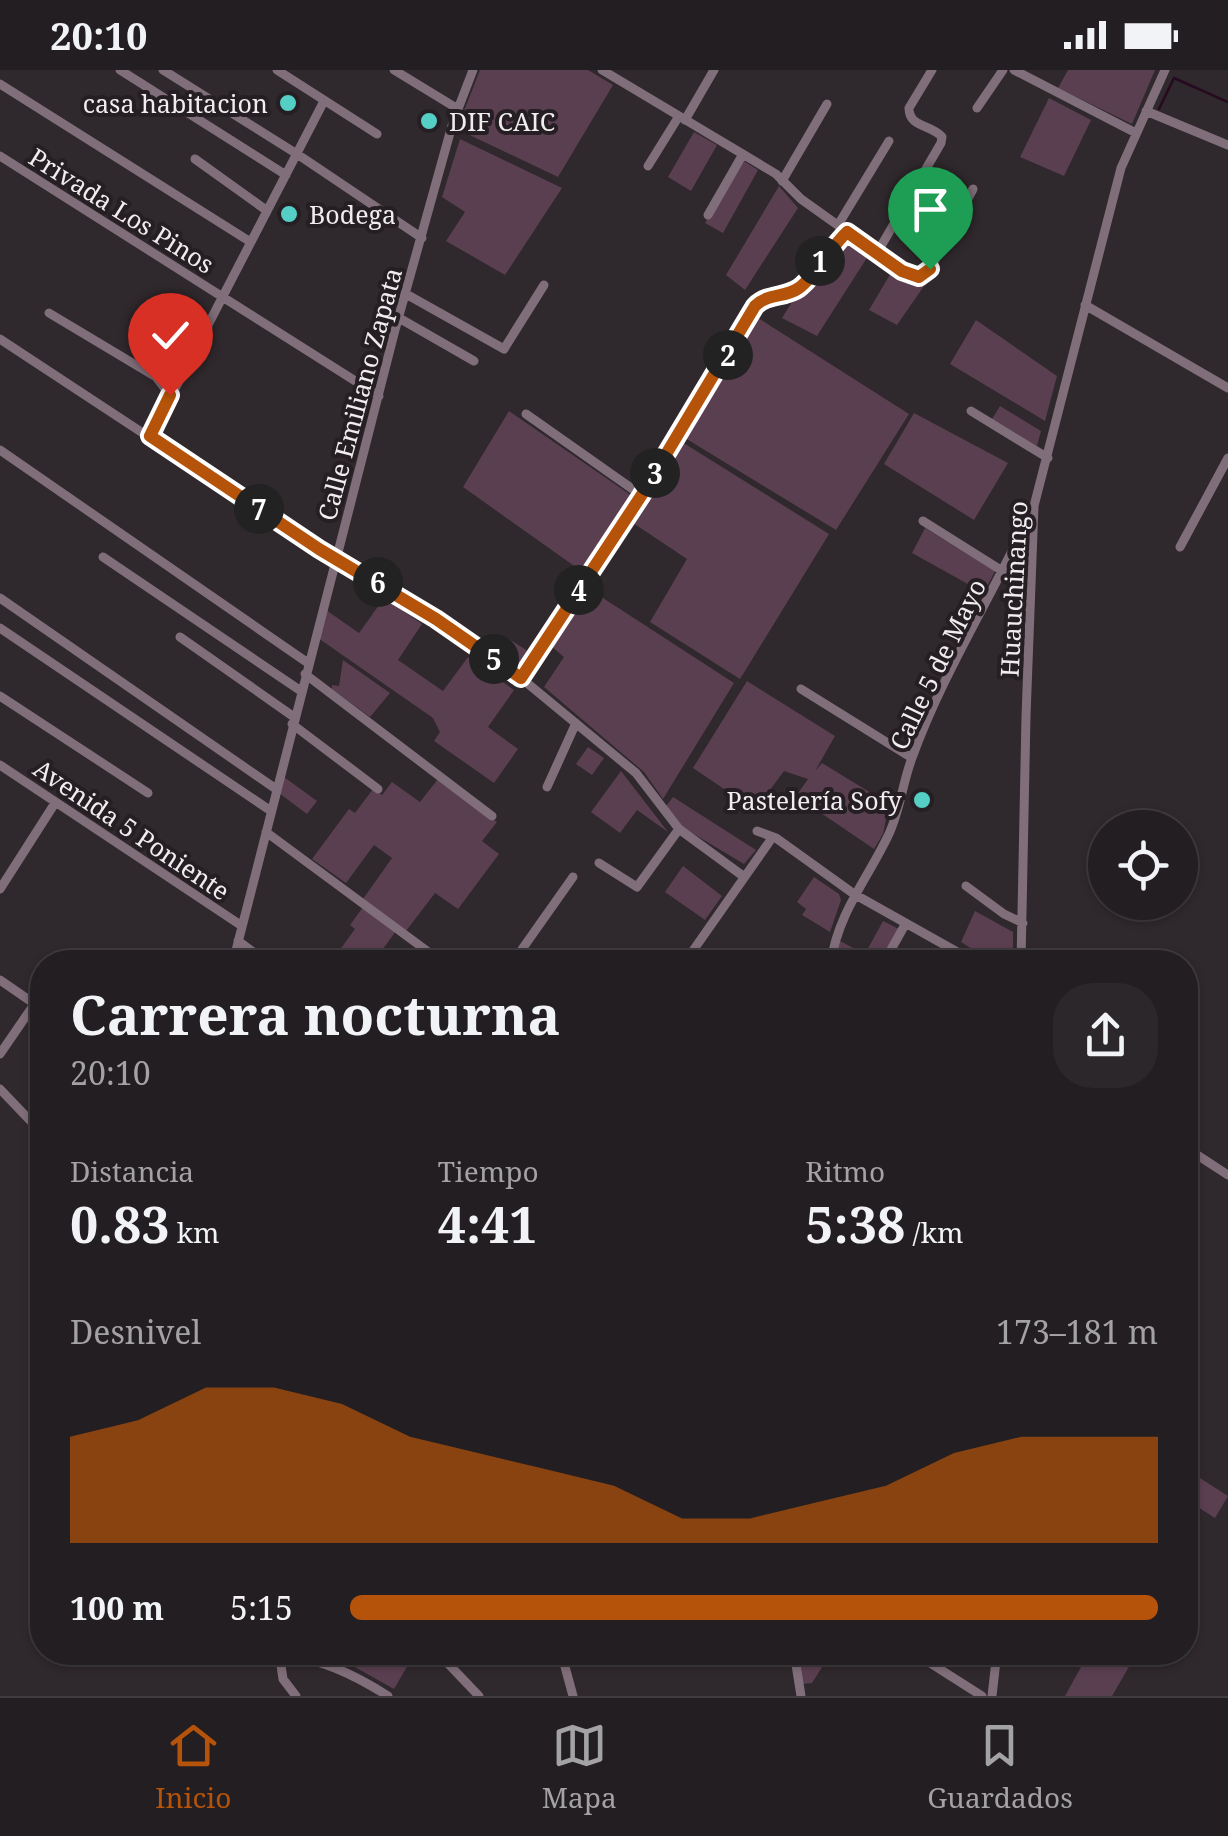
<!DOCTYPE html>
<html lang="es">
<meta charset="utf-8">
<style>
:root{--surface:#231e21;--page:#2b272a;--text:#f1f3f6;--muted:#a3a2a5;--line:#403c3f;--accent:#b45309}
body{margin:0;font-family:"Noto Serif",serif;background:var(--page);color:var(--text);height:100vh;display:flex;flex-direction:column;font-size:38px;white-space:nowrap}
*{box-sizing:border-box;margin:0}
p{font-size:32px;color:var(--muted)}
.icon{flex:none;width:55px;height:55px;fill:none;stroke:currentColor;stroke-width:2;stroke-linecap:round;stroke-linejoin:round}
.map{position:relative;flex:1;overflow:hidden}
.side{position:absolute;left:30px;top:880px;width:1168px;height:715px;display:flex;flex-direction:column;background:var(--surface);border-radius:40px;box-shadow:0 2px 8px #0004,0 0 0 2px var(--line)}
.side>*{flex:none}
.fabs{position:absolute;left:1088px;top:740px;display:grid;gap:20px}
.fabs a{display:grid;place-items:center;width:110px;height:110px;border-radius:50%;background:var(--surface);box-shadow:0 2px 8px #0004,0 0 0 2px var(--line);font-size:50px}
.pin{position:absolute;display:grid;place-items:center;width:85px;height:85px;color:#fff;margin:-102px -42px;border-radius:50% 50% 50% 0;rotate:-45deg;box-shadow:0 0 10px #0007}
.pin .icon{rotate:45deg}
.km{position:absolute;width:50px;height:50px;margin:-25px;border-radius:50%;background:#222;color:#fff;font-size:28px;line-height:50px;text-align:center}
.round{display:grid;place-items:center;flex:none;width:105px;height:105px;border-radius:40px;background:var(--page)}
.summary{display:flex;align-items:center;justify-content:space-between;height:170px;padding:0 40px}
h1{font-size:55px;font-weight:700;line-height:75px}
.figures{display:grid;grid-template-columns:repeat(3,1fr);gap:15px;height:170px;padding:10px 40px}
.figures div{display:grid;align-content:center}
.figures b{font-size:50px;font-weight:700}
.figures small{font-size:28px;font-weight:400}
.figures p{font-size:28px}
.chart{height:280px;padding:20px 40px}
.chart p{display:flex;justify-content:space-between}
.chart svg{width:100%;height:180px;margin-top:10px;fill:var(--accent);opacity:.7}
ul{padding:0 40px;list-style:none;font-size:32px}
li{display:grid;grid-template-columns:160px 120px 1fr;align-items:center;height:75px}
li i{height:25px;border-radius:12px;background:var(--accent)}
.status{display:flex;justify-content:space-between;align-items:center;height:70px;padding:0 50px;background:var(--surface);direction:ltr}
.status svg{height:28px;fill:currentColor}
.menu{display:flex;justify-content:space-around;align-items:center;height:140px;border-top:2px solid var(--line);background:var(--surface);font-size:28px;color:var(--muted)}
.menu a{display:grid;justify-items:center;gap:5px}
.menu .on{color:var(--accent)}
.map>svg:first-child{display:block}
.green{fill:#5a3f51}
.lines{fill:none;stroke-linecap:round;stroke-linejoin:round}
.stream{stroke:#260a1f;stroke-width:2.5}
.minor{stroke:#806f7a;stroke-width:9}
.route-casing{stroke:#fff;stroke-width:20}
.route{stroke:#b45309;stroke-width:12}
.poi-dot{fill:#55cec5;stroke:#251e23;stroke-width:4}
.labels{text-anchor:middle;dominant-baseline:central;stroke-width:8;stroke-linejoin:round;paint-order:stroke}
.poi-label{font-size:25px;fill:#f0ecef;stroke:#251e23;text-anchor:end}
.street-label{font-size:25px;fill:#f0ecef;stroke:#251e23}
</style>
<div class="status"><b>20:10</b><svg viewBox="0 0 49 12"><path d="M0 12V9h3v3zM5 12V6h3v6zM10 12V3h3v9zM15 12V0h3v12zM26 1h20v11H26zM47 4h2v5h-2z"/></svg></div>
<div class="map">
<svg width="1228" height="1626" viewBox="0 0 1228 1626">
<rect width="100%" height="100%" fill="#2f282c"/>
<path class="green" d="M480,0H588L613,15L558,107L457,59Z
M1068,0H1155L1132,54L1058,18Z
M1049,28L1091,50L1064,106L1020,87Z
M694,62L717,75L691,121L668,107Z
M460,69L562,118L505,205L446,171L465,142L442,127Z
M744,91L758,100L723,163L705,153Z
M779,116L798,138L745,220L726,205Z
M846,168L870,183L817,266L782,248L795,227Z
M892,201L924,216L897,255L869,240Z
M758,248L909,344L836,460L685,368Z
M976,250L1057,306L1045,351L950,294Z
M1000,336L1041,361L1037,376L992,349Z
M509,341L635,428L584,503L463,417Z
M914,343L1008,393L974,450L884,394Z
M682,372L829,464L740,609L650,552L687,489L630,451Z
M925,458L995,501L984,523L912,483Z
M586,517L734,613L663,729L644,702L544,617L564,587L551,576Z
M384,528L422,554L398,590L443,621L468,587L514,620L488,657L518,679L494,713L434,671L440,662L433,648L318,568L326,540L359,563Z
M509,569L534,585L521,604L497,587Z
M343,590L390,623L370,647L332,619V615L339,616Z
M747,611L835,666L815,701L822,693L889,734L883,764L874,779L796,726L808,709L784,701L755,740L693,698Z
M588,677L604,688L592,705L576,694Z
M621,701L668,762L637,740L620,763L591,742Z
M284,707L317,731L307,744L279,723Z
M438,709L497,752L482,771L499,784L458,839L435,823L406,861L363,829L392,788L374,775L346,813L312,789L349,739L355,743L373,719L382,725L392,712L420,732Z
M673,727L756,780L744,794L682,757L666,736Z
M683,796L722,826L705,850L665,822Z
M814,807L839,824L841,830L830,862L802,845L806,839L797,832Z
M363,837L396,861L383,879L400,892H331L355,859L350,855Z
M975,841L1013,862V892H992L961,872Z
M883,851L899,859L882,892H860L835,879L840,871L865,884Z
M1192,1403L1228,1426L1215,1448L1185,1429V1414Z
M311,1583H415L394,1619L344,1591Z
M797,1583L829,1582L831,1583L812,1613L802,1614Z
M1078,1583H1137L1112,1626H1065L1086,1588Z"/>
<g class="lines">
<path class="stream" d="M1159,39L1174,8L1228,32"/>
<path class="minor" d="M120,0L286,105
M163,0L297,84L422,168
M277,0L377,64
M394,0L458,39
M602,0L776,104L801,129L902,201L919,207L930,199L973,119
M1014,0L1136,63
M0,14L249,171
M977,38L1003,0
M1146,41L1228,75
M685,50L714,0
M0,86L379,326
M195,89L266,140
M648,96L679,46
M782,111L827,34
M708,145L743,84
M838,155L889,71
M877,183L941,73L942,67C931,54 909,58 909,38L932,0
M406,224L504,279L544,215
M1085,235L1228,318
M49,243L156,307L170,325
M399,248L474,291
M0,269L319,479L348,493L436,549L521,608L636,703L679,759L743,806
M971,341L1048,388
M526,344L641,425
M150,367L324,31
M0,380L308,593
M923,451L1004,502
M1180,477L1228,388
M103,487L301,621
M0,528L276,719
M0,558L271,741
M180,567L294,647
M305,604L492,746
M521,608L641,425L755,237C768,223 785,228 799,218C816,205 830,178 847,162
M801,619L912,688
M0,626L148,723
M292,654L378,719
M0,695L242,856
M547,717L576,653
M757,761L776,768L854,824L975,892
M266,762L442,892
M599,793L637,817L679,759
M966,816L1004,844L1023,853
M0,819L55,733
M238,871L267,892
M233,892L395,260L453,52L473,0
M513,892L573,807
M685,892L772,768
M831,892C838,844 866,811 887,768C900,743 902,714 912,688C943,602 994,523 1032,440
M884,892L906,853
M1021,892L1026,646L1034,436L1121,98L1165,0
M0,910L42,939
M0,984L35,933
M0,1019L42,1063
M1185,1077L1228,1105
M279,1582L283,1609L296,1626
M281,1582C325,1592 350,1602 388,1626
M437,1582L479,1626
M561,1582L573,1626
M794,1582L801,1626
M913,1582L982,1626
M992,1626L997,1582"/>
</g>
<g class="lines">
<g class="route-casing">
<path id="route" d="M170,325L150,366L319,479L436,549L521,608L641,426L755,236C768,223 785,228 799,218C816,205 830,178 847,162L902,201L919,207L930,199"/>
</g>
<use href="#route" class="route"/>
</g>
<g class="poi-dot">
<circle cx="288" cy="33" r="10"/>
<circle cx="429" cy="51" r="10"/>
<circle cx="289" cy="144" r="10"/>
<circle cx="922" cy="730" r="10"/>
</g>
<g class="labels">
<g class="poi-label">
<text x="268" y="33">casa habitacion</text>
<text x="449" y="51" text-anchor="start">DIF CAIC</text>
<text x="309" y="144" text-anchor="start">Bodega</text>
<text x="902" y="730">Pastelería Sofy</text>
</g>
<g class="street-label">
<text transform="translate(122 140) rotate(32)">Privada Los Pinos</text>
<text transform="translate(359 324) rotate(-75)">Calle Emiliano Zapata</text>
<text transform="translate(1013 519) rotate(-87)">Huauchinango</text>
<text transform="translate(937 594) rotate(-64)">Calle 5 de Mayo</text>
<text transform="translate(132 759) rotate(34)">Avenida 5 Poniente</text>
</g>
</g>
</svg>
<div class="fabs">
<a><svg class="icon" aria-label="locate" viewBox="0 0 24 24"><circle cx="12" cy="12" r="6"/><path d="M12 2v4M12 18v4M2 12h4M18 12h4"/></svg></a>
</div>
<div class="pin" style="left:930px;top:199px;background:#1e9e55"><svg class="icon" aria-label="arrive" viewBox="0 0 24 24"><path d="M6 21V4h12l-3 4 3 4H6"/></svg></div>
<div class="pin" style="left:170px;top:325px;background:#d93025"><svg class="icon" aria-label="check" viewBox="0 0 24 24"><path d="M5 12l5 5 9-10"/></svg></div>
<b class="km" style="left:820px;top:191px">1</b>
<b class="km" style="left:728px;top:285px">2</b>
<b class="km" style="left:655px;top:403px">3</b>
<b class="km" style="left:579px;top:520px">4</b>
<b class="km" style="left:494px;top:589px">5</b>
<b class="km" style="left:378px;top:512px">6</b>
<b class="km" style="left:259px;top:439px">7</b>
<section class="side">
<div class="summary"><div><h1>Carrera nocturna</h1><p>20:10</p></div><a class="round"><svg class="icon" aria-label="share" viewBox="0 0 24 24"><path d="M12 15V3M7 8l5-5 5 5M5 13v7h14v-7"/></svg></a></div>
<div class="figures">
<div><p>Distancia</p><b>0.83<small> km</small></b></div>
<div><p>Tiempo</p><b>4:41</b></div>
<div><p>Ritmo</p><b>5:38<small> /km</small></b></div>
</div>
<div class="chart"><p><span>Desnivel</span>173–181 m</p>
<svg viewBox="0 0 160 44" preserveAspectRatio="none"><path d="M0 44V18L10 14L20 6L30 6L40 10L50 18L60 22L70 26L80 30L90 38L100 38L110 34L120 30L130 22L140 18L150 18L160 18V44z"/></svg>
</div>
<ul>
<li><b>100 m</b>5:15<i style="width:100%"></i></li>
</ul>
</section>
</div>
<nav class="menu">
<a class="on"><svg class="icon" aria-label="home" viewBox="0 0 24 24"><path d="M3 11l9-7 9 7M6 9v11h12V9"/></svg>Inicio</a>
<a><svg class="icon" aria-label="map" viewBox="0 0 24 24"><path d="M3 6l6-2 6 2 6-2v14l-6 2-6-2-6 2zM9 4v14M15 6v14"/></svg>Mapa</a>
<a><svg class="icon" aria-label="saved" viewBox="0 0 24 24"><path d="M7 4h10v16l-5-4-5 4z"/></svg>Guardados</a>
</nav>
